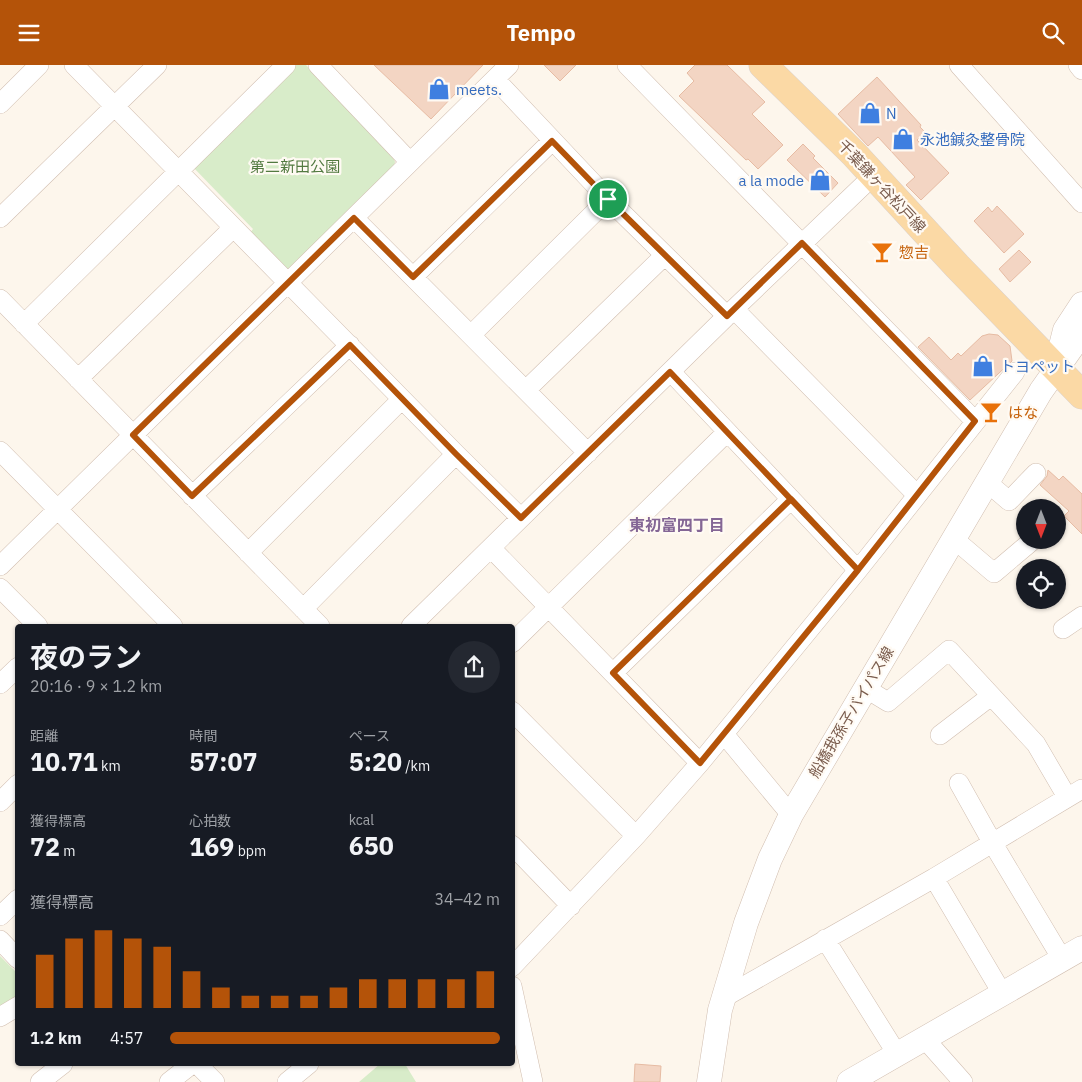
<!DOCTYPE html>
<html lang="ja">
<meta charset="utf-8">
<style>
:root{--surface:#171b24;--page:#242831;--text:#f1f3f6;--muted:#9ea1a6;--accent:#b45309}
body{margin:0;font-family:"IBM Plex Sans","Noto Sans JP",sans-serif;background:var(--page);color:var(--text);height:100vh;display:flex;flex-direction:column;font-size:19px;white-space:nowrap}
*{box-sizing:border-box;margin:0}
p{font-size:16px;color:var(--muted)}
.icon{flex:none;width:28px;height:28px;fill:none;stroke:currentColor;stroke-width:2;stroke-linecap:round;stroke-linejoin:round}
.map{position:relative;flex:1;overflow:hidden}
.side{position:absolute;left:15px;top:559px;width:500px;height:442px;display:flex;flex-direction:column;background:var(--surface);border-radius:5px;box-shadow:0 1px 4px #0004}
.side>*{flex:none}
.needle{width:32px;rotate:180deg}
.controls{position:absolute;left:1016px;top:434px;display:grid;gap:10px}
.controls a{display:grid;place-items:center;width:50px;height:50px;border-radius:50%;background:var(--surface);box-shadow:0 1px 4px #0004;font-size:25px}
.pin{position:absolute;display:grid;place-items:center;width:42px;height:42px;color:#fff;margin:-21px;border:2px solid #fff;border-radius:50%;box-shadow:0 1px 5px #0007}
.round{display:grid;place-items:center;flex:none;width:52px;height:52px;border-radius:26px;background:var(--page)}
.overview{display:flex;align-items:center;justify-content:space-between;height:85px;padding:0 15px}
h1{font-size:28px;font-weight:700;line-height:38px}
.figures{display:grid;grid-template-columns:repeat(3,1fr);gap:8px;height:85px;padding:5px 15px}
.figures div{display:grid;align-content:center}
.figures b{font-size:25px;font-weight:700}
.figures small{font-size:14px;font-weight:400}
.figures p{font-size:14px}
.chart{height:140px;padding:10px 15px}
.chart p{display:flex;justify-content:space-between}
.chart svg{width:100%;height:90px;margin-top:5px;stroke:var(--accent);stroke-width:6}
ul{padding:0 15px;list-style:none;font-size:16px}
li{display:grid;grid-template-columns:80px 60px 1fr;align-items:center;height:38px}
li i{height:12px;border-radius:6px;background:var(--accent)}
header{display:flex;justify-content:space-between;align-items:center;height:65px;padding:0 15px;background:var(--accent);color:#fff;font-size:22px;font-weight:700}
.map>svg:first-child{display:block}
.green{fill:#d8ecc9}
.building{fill:#f3d5c3;stroke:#e6bba3}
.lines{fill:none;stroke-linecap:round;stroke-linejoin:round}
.minor-casing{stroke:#d1beb0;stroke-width:20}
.tertiary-casing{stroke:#d1beb0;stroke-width:25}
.primary-casing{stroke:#dad1cd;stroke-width:29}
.minor{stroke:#fff;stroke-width:19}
.tertiary{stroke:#fff;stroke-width:24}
.primary{stroke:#fbd9a5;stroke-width:28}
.route-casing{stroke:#fff;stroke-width:10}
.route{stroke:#b45309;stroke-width:6}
.labels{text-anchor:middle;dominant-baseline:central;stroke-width:4.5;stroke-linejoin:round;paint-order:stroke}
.shop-label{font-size:15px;fill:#366cbe;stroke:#fffaf3;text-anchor:start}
.park-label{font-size:15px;fill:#537a41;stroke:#fffaf3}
.street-label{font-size:15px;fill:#7a5c4d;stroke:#fffaf3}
.food-label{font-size:15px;fill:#c56008;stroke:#fffaf3;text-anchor:start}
.neighbourhood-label{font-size:16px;font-weight:bold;fill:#846695;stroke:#fffaf3}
</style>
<header><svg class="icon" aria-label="menu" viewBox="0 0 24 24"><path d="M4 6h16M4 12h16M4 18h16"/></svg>Tempo<svg class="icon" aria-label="search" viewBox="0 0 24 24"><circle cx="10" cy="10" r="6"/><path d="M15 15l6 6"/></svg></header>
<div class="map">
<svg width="1082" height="1017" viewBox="0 0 1082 1017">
<rect width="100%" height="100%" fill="#fdf6ec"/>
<path class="green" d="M294,0H306L391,87L395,97L392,109L292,205L284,204L250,168L253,164L191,100Z
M0,891L18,909L17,934L0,946Z
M380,999H405L416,1017H359Z"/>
<path class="building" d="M374,0H483L431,54Z
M544,0H576L560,16Z
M695,0H727L765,37L752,49L783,80L758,104L748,94L746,95L679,31L694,16L687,8Z
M877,12L921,60L920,62L925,67L917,75L949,108L921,135L906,120L915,112L878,72L868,81L838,49Z
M803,79L815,91L813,93L838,118L825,132L787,95Z
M997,141L1024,169L1004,188L974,156L988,142L992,147Z
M1019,185L1031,197L1010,217L999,204Z
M989,269L998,270L1010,281L1012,296L970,335L918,282L929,272L951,295L958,288L961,291L982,271Z
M1048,405L1059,415L1063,411L1082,429V469L1064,451L1069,446L1040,420L1047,411Z
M635,999L661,1001L660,1017H634Z"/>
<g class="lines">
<g class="minor-casing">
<path id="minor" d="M74,0L456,389L521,453
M318,0L410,97
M627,0L975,356
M959,0L1082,138
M1078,0L1082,5
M495,14L608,134L727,251
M0,39L39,0
M0,153L157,0
M354,153L588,388
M413,212L552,76
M0,234L320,561
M734,244L917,430
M24,259L286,0
M471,270L608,134
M671,307L858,505
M78,314L233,163
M526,325L664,191
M0,386L173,561
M988,418L1009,436L1036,408
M192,431L350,280
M954,474L994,508L1033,475
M491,483L700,698
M248,488L402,334
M0,501L509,0
M0,523L38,561
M303,544L456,389
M411,561L734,244L874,110
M1063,564L1082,551
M512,578L727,367
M613,608L791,434
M0,619L18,602
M865,623L888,637L949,585L1036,679L1067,732
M512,646L636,771
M724,669L791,750
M940,670L991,631
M959,718L992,777L1062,894
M0,737L18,719
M512,780L571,841
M934,813L1002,928
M0,851L18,834
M825,874L897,989
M0,875L18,894
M512,902L636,771L700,698L858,505L1015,307
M512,921L533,1017
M723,933L934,813L1082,724
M0,952L18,941
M924,973L963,1017
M197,999L215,1017
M40,1017L63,999
M169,1017L192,999
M287,1017L309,999"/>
</g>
<g class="tertiary-casing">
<path id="tertiary" d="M1060,285L1065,265L1082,239
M709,1017L720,945L746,858L770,794L791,750L1041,326L1082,268
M849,1017L1082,883"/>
</g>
<g class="primary-casing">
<path id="primary" d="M763,0L854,89L957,201L1082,330"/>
</g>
<use href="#minor" class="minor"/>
<use href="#tertiary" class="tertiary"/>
<use href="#primary" class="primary"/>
</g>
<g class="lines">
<g class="route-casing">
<path id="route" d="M608,134L552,76L413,212L354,153L133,370L192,431L350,280L456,389L521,453L670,307L858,505L700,698L613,608L791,434L858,505L975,356L802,178L727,251L608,134"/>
</g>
<use href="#route" class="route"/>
</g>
<defs>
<g id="shop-bare" transform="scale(1.725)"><path d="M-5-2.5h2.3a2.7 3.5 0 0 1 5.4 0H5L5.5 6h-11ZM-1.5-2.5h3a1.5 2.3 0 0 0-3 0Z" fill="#3f7fe0" stroke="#fffaf3" stroke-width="2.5" paint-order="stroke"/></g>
<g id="bar-bare" transform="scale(1.725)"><path d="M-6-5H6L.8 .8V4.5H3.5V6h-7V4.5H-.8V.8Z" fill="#e8710a" stroke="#fffaf3" stroke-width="2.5" paint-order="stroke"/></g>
</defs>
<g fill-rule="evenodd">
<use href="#shop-bare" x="439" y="24"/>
<use href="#shop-bare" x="870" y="48"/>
<use href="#shop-bare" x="903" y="74"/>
<use href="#shop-bare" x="820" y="115"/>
<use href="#bar-bare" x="882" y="187"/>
<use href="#shop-bare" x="983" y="301"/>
<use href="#bar-bare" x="991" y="347"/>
</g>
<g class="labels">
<g class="shop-label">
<text x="456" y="24">meets.</text>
<text x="886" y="48">N</text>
<text x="920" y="74">永池鍼灸整骨院</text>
<text x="804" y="115" text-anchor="end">a la mode</text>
<text x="1000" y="301">トヨペット</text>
</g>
<g class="park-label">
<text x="295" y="101">第二新田公園</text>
</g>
<g class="street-label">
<text transform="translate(882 121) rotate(47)">千葉鎌ヶ谷松戸線</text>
<text transform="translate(851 647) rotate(-59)">船橋我孫子バイパス線</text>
</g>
<g class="food-label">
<text x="899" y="187">惣吉</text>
<text x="1008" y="347">はな</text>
</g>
<g class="neighbourhood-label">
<text x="677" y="460">東初富四丁目</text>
</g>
</g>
</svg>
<div class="controls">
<a><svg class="needle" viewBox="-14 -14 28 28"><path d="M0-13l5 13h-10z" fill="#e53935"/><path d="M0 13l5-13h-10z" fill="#9ea1a6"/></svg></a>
<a><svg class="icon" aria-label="locate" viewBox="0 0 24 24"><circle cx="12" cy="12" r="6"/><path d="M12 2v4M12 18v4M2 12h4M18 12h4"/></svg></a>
</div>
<div class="pin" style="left:608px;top:134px;background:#1e9e55"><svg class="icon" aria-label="arrive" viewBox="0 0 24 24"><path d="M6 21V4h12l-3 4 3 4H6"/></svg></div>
<section class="side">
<div class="overview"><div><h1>夜のラン</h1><p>20:16 · 9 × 1.2 km</p></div><a class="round"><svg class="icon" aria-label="share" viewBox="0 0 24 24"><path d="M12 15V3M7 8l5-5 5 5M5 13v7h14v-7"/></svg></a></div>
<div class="figures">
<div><p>距離</p><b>10.71<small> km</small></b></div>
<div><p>時間</p><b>57:07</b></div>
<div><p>ペース</p><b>5:20<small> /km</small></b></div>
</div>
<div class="figures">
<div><p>獲得標高</p><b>72<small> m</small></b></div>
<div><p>心拍数</p><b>169<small> bpm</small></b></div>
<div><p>kcal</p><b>650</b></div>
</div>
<div class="chart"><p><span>獲得標高</span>34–42 m</p>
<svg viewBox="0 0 160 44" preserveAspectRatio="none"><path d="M5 44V18M15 44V10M25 44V6M35 44V10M45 44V14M55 44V26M65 44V34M75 44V38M85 44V38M95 44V38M105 44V34M115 44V30M125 44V30M135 44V30M145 44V30M155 44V26"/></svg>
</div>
<ul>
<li><b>1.2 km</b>4:57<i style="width:100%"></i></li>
</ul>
</section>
</div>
